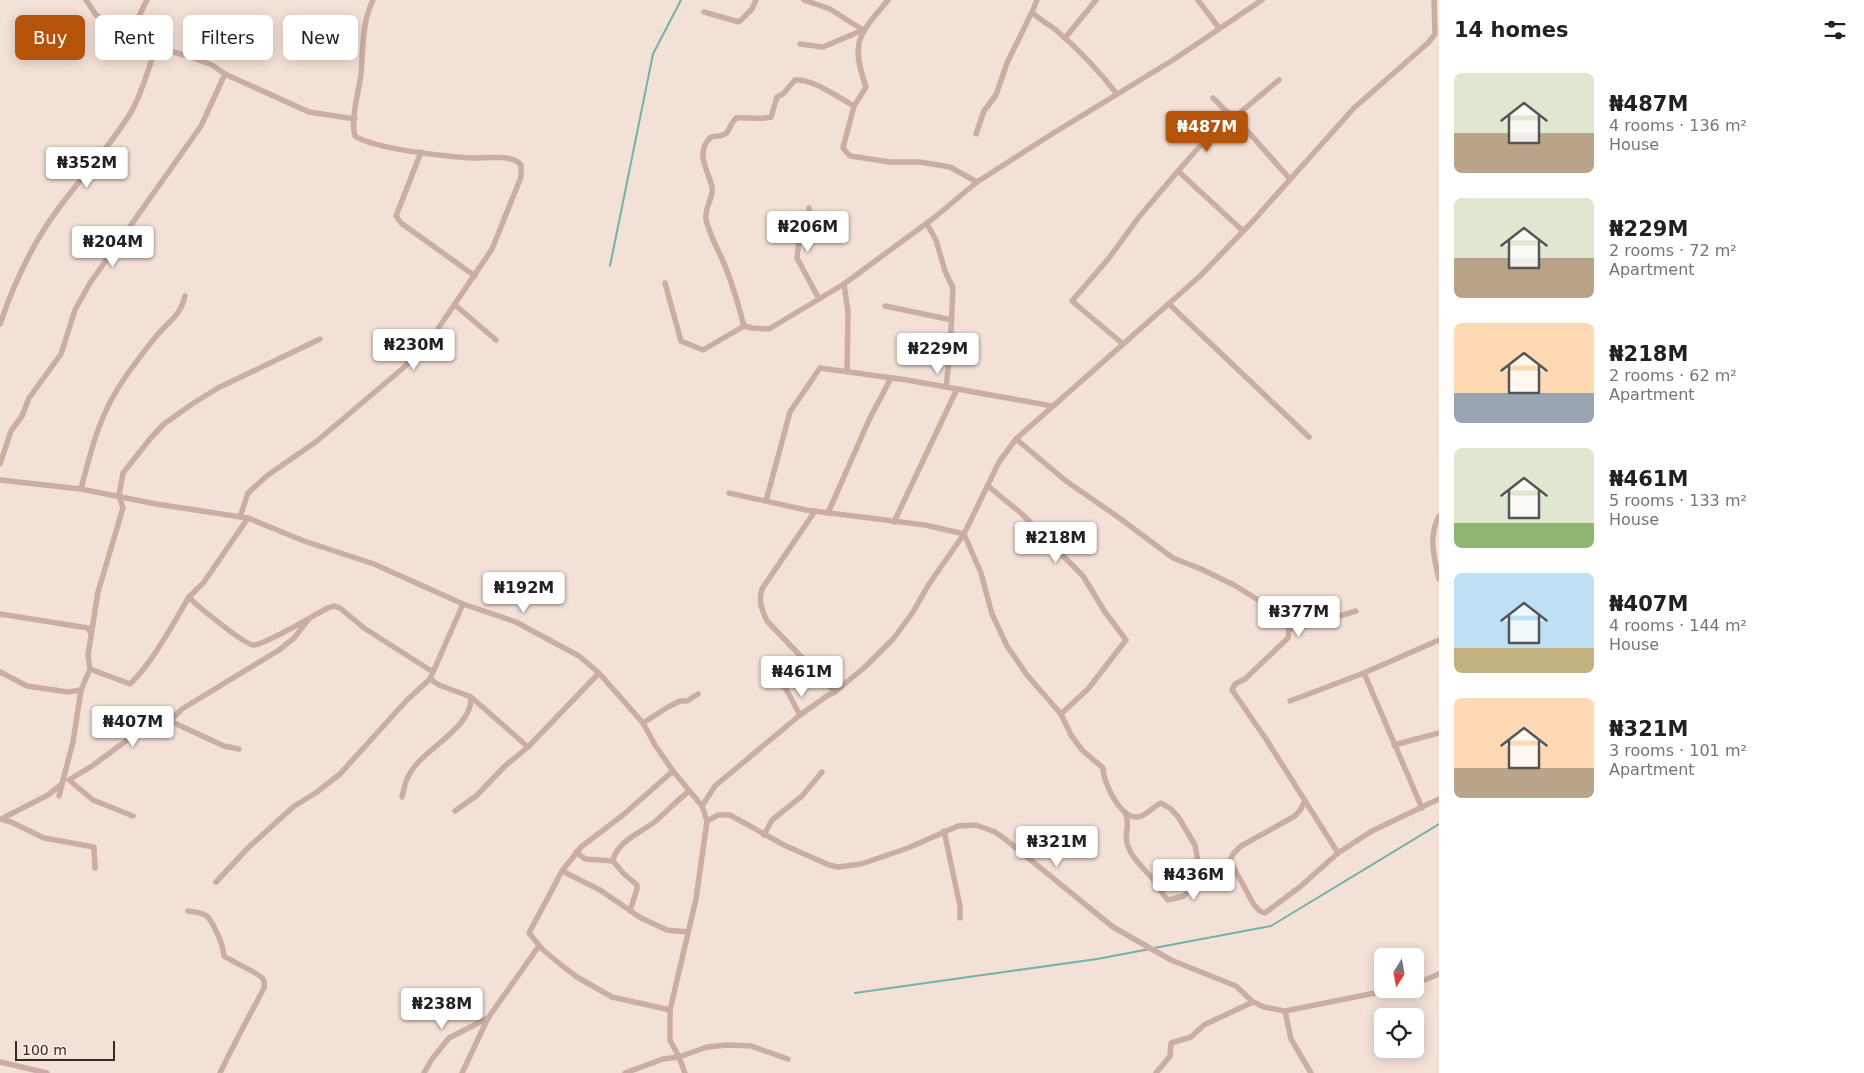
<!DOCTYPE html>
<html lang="en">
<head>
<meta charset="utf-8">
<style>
  :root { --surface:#fff; --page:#f6f6f6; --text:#202124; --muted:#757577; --accent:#b45309 }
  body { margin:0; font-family:"DejaVu Sans",sans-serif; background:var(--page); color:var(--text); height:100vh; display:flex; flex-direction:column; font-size:19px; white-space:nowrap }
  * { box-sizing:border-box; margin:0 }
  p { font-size:16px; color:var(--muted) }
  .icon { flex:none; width:28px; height:28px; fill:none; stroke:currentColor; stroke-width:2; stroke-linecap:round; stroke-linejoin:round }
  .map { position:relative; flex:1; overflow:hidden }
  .sheet { display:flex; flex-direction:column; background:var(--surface); width:425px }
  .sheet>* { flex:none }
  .banner { position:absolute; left:15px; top:15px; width:475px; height:45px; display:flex; gap:10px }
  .needle { width:32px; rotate:191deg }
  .controls { position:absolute; left:1374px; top:948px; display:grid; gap:10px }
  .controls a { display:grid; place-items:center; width:50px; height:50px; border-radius:8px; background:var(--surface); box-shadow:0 2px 12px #0003; font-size:25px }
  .scale { position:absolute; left:15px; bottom:12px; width:100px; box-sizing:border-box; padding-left:5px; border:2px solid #362825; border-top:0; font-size:14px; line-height:18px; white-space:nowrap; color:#362825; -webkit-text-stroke:4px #faece4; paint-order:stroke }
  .price { position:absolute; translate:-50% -42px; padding:0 11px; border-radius:5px; background:#fff; color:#222; font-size:16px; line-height:32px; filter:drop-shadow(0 1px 2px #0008) }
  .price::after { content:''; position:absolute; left:50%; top:30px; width:15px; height:11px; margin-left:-8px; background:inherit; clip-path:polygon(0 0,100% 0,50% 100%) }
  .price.selected { background:var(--accent); color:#fff }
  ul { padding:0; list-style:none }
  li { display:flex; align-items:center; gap:15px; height:125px; padding:0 15px }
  li span { display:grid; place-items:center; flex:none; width:140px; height:100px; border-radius:8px; color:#555 }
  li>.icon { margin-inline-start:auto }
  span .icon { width:60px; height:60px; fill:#fffc; stroke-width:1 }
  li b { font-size:21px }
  h2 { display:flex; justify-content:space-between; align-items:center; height:60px; padding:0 15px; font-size:21px }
  .tag { padding:0 18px; border-radius:8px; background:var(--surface); box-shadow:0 2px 12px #0003; font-size:18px; line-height:45px }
  .tag.selected { background:var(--accent); color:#fff }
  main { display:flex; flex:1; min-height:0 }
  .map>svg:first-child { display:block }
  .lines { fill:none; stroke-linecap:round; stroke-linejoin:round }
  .stream { stroke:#74b1aa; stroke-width:2 }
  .minor { stroke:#cbaea3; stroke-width:5.5 }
</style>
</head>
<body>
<main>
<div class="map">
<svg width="1439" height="1073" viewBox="0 0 1439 1073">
  <rect width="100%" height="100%" fill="#f3e1d7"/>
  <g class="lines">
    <g class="stream">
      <path d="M610 266 653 54 681 0"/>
      <path d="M1154 948 1271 926 1439 824"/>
      <path d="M855 993 1097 959 1150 949"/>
    </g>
    <g class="minor">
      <path d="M86 0 96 15 141 43 188 56 212 65 225 74 309 112 355 119"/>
      <path d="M888 0C859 35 850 41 866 87L854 106 843 148 850 156 890 162H920L950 167 977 182"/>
      <path d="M1037 0 1032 12C1039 20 1049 24 1057 31 1079 50 1099 71 1117 94"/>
      <path d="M1198 0 1219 28"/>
      <path d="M704 12 739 22 752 9 756 0"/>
      <path d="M129 36 147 0"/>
      <path d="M1065 38 1096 0"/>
      <path d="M800 44 823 47 863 30 830 9 804 0"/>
      <path d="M1213 98 1225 110 1234 116 1290 179"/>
      <path d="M976 134 984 111 996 95 1007 63 1032 12"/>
      <path d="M421 152 396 216 401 223 475 276"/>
      <path d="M809 208V215L800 231 797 258 819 299"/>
      <path d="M927 224 936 240 945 271 953 288 950 351 946 387"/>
      <path d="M1243 231 1178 171 1200 146 1279 80"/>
      <path d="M665 283 681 341 703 350 744 326 752 328 769 329 844 284 935 217 977 182 1052 134 1173 60 1262 0"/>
      <path d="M844 284 848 312 847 372"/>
      <path d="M1169 304 1309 437"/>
      <path d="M455 305 496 340"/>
      <path d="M885 306 952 320"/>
      <path d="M0 324C14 283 32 244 58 209 82 176 110 147 131 112 141 96 149 66 156 48"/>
      <path d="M744 326C738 303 732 281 722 259 716 246 710 235 706 220 704 208 714 197 712 187 708 169 694 153 711 137 734 135 724 131 736 118 748 117 759 120 771 117L777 97 783 94 795 80C814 79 837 97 854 106"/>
      <path d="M1123 344 1072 301 1109 258 1139 217 1178 171"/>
      <path d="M1016 439 1066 481 1118 517 1173 558 1201 569 1234 585 1268 606 1289 629 1288 638 1245 679 1235 684 1232 690 1266 739 1338 853"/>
      <path d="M0 464 11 431 22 416 29 398 61 354 75 310 90 283 201 126 225 74"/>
      <path d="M0 480 81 489 156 504 248 518 304 541 374 564 463 604 516 622 579 656 599 673 643 723 655 745 673 771 702 806 707 821 696 899 670 1010V1040L679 1057 685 1073"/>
      <path d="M988 486 1022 514 1083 576 1105 612 1126 640 1088 689 1061 714"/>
      <path d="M81 489C92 446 100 413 126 376 136 362 147 347 159 333 171 319 180 316 185 296"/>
      <path d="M729 493 806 510 925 525 964 534 981 573 992 614 1007 646 1027 675 1061 714 1071 735 1082 750 1103 768C1103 782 1120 818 1137 817 1146 817 1153 806 1161 803L1171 809 1179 818 1195 845 1198 862 1206 875"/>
      <path d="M766 501 790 412 820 368 907 380 1052 406"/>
      <path d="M815 511 762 589C758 601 762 610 767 621L835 692"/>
      <path d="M828 513 869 420 891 378"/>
      <path d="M1439 516C1428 536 1434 558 1439 579"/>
      <path d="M240 517 248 493 268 475 317 441 402 369 429 342 492 249 521 177V165C512 153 483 159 469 158 444 156 374 149 355 136 350 120 359 91 361 74 363 49 362 22 373 0"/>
      <path d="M894 522 957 389"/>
      <path d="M189 597 204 582 248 518"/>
      <path d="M0 614 88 628 91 634"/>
      <path d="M1289 629 1299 628 1356 611"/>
      <path d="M90 669 130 684C152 663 173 624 189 597 196 605 246 646 254 645 269 643 312 616 328 608L334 606 340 608 364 628 433 672"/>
      <path d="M0 672 27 686 68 692 81 690"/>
      <path d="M768 673 786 689 800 715"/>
      <path d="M1364 673 1422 808"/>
      <path d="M471 697 528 747"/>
      <path d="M1290 701 1364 673 1439 640"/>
      <path d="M170 721 182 709 279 650 294 638 308 620"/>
      <path d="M643 723 668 707 680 701H687L698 694"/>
      <path d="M1394 745 1439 733"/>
      <path d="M59 796 62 784"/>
      <path d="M402 797C404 790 405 781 409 775 421 750 473 728 471 697L439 685 430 679 463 604"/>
      <path d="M702 806 715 786 800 715 827 696 835 692 866 666 894 638 913 612 929 584 964 534 999 462 1016 439 1200 276 1253 221 1354 108 1428 43 1435 34 1434 0"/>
      <path d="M455 811 476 796 505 766 528 747 599 673"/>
      <path d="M1125 812C1131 826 1124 832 1127 843 1130 856 1143 868 1152 878 1158 885 1161 893 1168 900L1184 896 1193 886 1206 875 1230 861 1233 854 1241 846 1295 816 1301 809 1304 802"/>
      <path d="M133 816 93 800 69 780 92 766 130 738 156 724 170 721 224 746 239 749"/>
      <path d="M707 821 718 815H730L784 845 829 865 838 867 861 864 908 848 958 826 976 825 995 832 1005 839 1113 927 1171 960 1236 986 1253 1002 1264 1007 1285 1011 1395 989"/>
      <path d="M944 831 960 906V918"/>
      <path d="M764 835 772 820 802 796 822 772"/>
      <path d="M576 852 585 859 613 861"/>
      <path d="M1230 861 1254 905 1260 911 1265 913 1301 886 1338 853 1372 831 1439 799"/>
      <path d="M95 868 94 847 44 838 11 822 1 819 48 795 62 784 73 742 81 690 90 669 88 655 98 592 123 508 119 495 123 473 150 439 164 424 192 404 218 388 320 339"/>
      <path d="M562 871 600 890 641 918 667 930 688 932"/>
      <path d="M216 882 248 848 293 807 317 792 340 774 407 700 430 679"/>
      <path d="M188 911C208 913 209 916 217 933 221 941 223 947 224 956 231 961 261 974 263 979 265 982 264 985 264 988 249 1016 234 1044 220 1073"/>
      <path d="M630 911 637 889V885L624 874 613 861C616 841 643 832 657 820 668 810 678 800 689 791"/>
      <path d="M1415 984 1439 974"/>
      <path d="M670 1010 612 997 577 977 560 964 542 949 529 933 562 871 581 847 623 815 673 771"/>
      <path d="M1285 1011 1291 1039 1311 1073"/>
      <path d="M0 1062 47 1073"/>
      <path d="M424 1073 432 1059 449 1038 488 1018"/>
      <path d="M462 1073 488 1018 539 946"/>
      <path d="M625 1073 663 1059 679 1057 707 1047 728 1045 751 1046 788 1059"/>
      <path d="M1156 1073 1170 1056 1171 1043 1191 1037 1204 1025 1253 1002"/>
    </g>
  </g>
</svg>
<div class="controls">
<a><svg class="needle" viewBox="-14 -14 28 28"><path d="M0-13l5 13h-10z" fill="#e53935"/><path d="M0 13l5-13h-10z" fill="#757577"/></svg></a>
<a><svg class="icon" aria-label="locate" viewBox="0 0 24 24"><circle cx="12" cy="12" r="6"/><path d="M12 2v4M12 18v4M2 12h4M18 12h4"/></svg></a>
</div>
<div class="scale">100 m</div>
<b class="price selected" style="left:1207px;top:153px">₦487M</b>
<b class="price" style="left:87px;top:189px">₦352M</b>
<b class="price" style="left:808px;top:253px">₦206M</b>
<b class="price" style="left:113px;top:268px">₦204M</b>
<b class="price" style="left:414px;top:371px">₦230M</b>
<b class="price" style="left:938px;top:375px">₦229M</b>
<b class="price" style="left:1056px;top:564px">₦218M</b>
<b class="price" style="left:524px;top:614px">₦192M</b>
<b class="price" style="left:1299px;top:638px">₦377M</b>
<b class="price" style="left:802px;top:698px">₦461M</b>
<b class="price" style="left:133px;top:748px">₦407M</b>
<b class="price" style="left:1057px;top:868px">₦321M</b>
<b class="price" style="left:1194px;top:901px">₦436M</b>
<b class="price" style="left:442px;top:1030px">₦238M</b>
<div class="banner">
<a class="tag selected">Buy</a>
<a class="tag">Rent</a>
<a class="tag">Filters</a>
<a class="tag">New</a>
</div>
</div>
<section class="sheet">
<h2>14 homes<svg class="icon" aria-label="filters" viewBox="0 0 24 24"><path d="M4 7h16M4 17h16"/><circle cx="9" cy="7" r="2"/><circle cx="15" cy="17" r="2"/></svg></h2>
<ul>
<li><span style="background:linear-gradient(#dfe7d0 60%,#b9a48a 0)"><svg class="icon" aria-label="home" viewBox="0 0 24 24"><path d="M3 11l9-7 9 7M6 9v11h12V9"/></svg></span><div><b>₦487M</b><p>4 rooms · 136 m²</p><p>House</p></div></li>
<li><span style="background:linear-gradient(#dfe7d0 60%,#b9a48a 0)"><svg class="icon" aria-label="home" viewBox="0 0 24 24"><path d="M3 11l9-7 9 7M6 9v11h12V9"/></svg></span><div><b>₦229M</b><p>2 rooms · 72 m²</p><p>Apartment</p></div></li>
<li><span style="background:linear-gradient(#ffd9b3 70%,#9aa5b1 0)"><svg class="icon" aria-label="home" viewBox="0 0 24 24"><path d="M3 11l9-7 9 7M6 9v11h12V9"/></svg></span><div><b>₦218M</b><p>2 rooms · 62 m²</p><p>Apartment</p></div></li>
<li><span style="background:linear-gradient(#dfe7d0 75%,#8fb573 0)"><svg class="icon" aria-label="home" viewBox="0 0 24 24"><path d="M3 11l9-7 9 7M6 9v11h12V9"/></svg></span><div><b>₦461M</b><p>5 rooms · 133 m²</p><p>House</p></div></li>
<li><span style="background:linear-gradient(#bfe0f5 75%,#c2b280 0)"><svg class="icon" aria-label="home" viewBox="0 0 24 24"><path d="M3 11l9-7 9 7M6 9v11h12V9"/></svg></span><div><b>₦407M</b><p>4 rooms · 144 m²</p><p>House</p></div></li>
<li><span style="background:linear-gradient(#ffd9b3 70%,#b9a48a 0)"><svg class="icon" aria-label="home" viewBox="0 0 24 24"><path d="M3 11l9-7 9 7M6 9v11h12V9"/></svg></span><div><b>₦321M</b><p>3 rooms · 101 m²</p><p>Apartment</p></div></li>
</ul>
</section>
</main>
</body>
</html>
